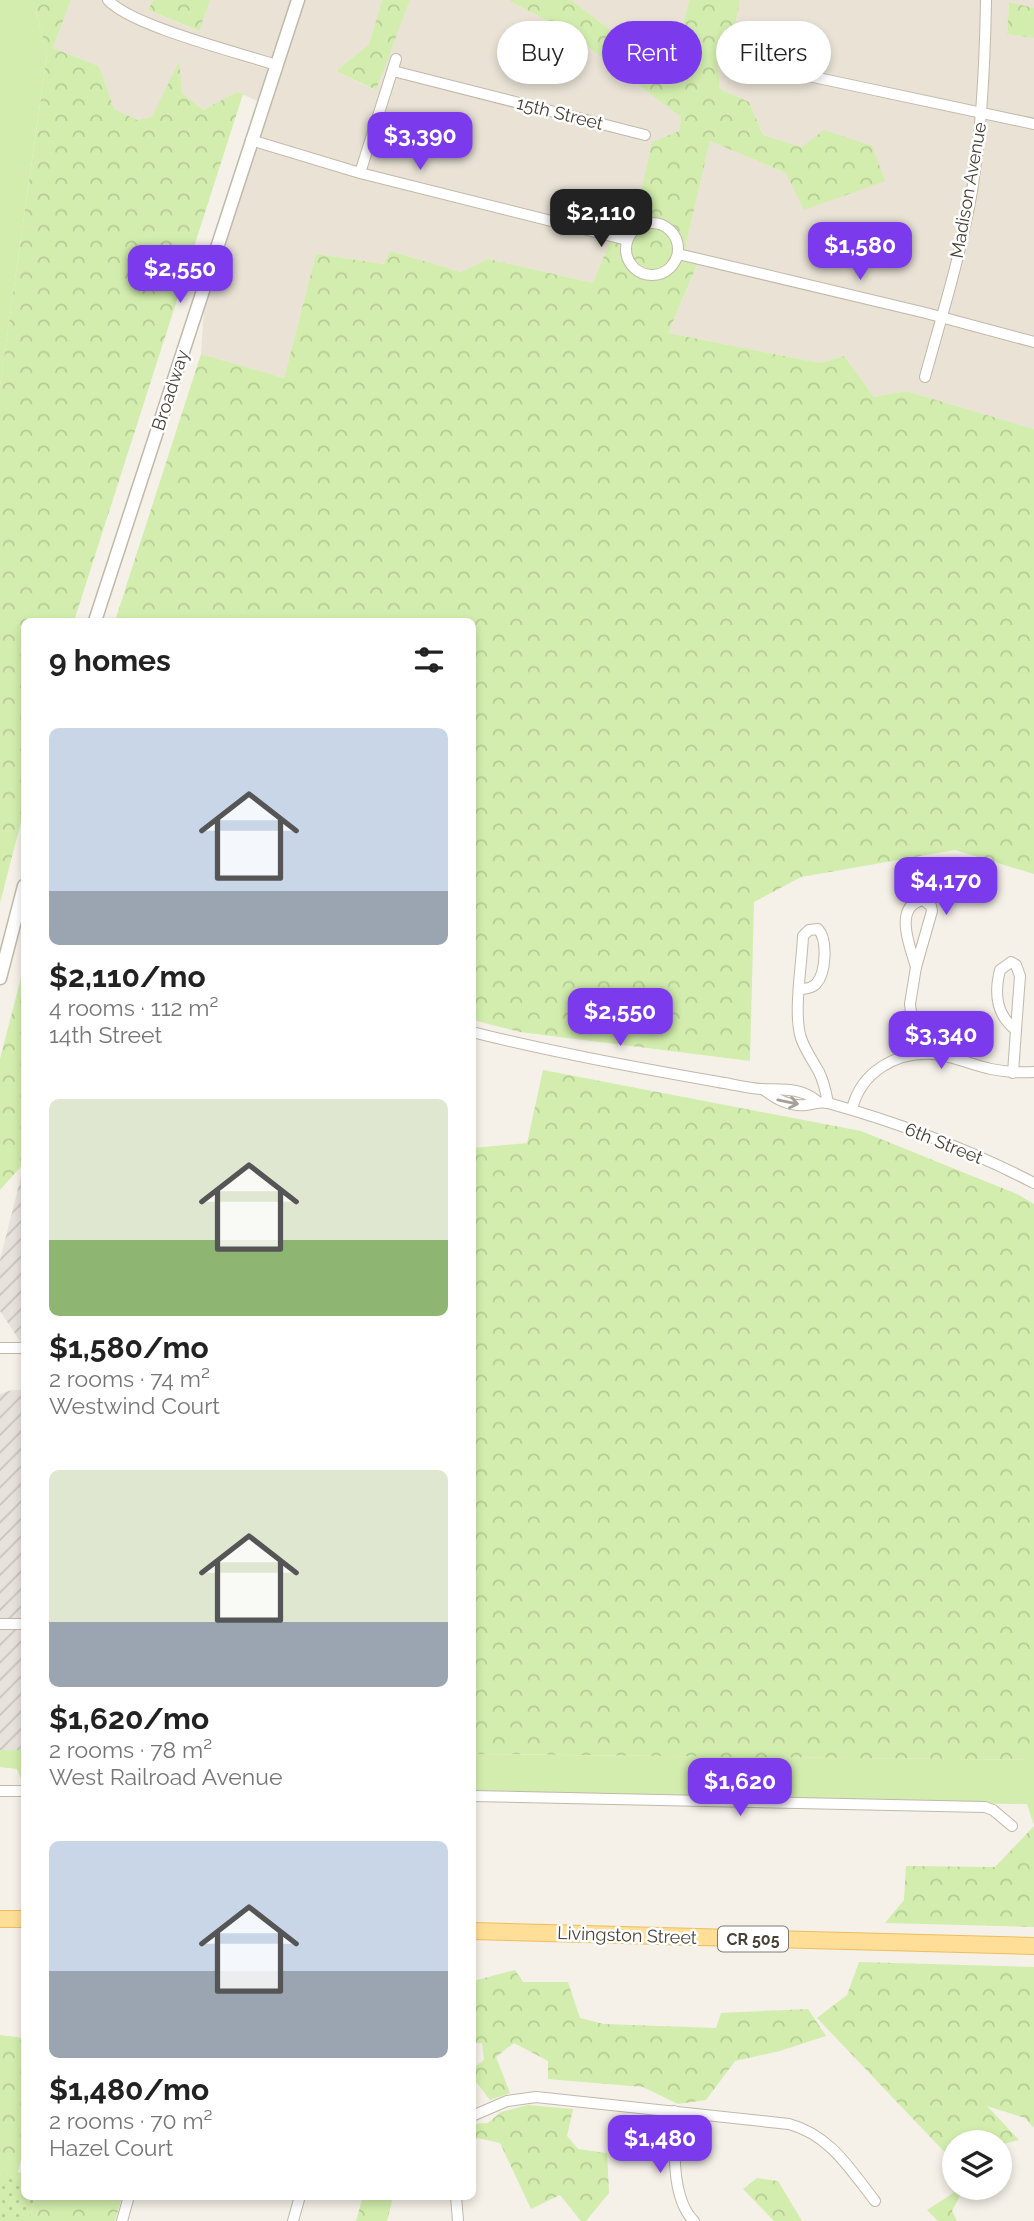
<!DOCTYPE html>
<html lang="en">
<head>
<meta charset="utf-8">
<style>
  :root { --surface:#fff; --page:#f2f2f2; --text:#222; --muted:#767676; --accent:#7c3aed }
  body { margin:0; font-family:Raleway,sans-serif; background:var(--page); color:var(--text); height:100vh; display:flex; flex-direction:column; font-size:26px; white-space:nowrap }
  * { box-sizing:border-box; margin:0 }
  p { font-size:23px; color:var(--muted) }
  .icon { flex:none; width:38px; height:38px; fill:none; stroke:currentColor; stroke-width:2; stroke-linecap:round; stroke-linejoin:round }
  .map { position:relative; flex:1; overflow:hidden }
  .panel { position:absolute; left:21px; top:618px; width:455px; height:1582px; display:flex; flex-direction:column; background:var(--surface); border-radius:10px; box-shadow:0 4px 10px #0003 }
  .panel>* { flex:none }
  .banner { position:absolute; left:497px; top:21px; width:430px; height:63px; display:flex; gap:14px }
  .tools { position:absolute; left:942px; top:2130px; display:grid; gap:14px }
  .tools a { display:grid; place-items:center; width:70px; height:70px; border-radius:50%; background:var(--surface); box-shadow:0 4px 10px #0003; font-size:35px }
  .price { position:absolute; translate:-50% -60px; padding:0 16px; border-radius:14px; background:var(--accent); color:#fff; font-size:23px; line-height:46px; filter:drop-shadow(0 2px 4px #0008) }
  .price::after { content:''; position:absolute; left:50%; top:42px; width:21px; height:16px; margin-left:-10px; background:inherit; clip-path:polygon(0 0,100% 0,50% 100%) }
  .price.current { background:#222; color:#fff }
  ul { padding:0; list-style:none }
  li { display:grid; align-content:center; gap:14px; height:371px; padding:0 28px }
  li span { display:grid; place-items:center; height:217px; border-radius:10px; color:#555 }
  li>.icon { margin-inline-start:auto }
  span .icon { width:126px; height:126px; fill:#fffc; stroke-width:1 }
  li b { font-size:30px }
  h2 { display:flex; justify-content:space-between; align-items:center; height:84px; padding:0 28px; font-size:30px }
  .pill { padding:0 24px; border-radius:32px; background:var(--surface); box-shadow:0 4px 10px #0003; font-size:24px; line-height:63px }
  .pill.current { background:var(--accent); color:#fff }
  .map>svg:first-child { display:block }
  .residential { fill:#e9e2d5 }
  .industrial { fill:url(#industrial-furrows) }
  .green { fill:#d2edad }
  .forest { fill:url(#forest-crowns) }
  .park { fill:url(#park-dots) }
  .lines { fill:none; stroke-linecap:round; stroke-linejoin:round }
  .minor-casing { stroke:#c1b8a9; stroke-width:12 }
  .tertiary-casing { stroke:#c1b8a9; stroke-width:15 }
  .primary-casing { stroke:#eebd5d; stroke-width:18 }
  .minor { stroke:#fff; stroke-width:10 }
  .tertiary { stroke:#fff; stroke-width:12 }
  .primary { stroke:#ffde97; stroke-width:16 }
  .oneway { stroke:#a4a09a }
  .labels { text-anchor:middle; dominant-baseline:central; stroke-width:5; stroke-linejoin:round; paint-order:stroke }
  .shield { fill:#fff; stroke:#807a72; stroke-width:2 }
  .shield-label { font-size:16px; font-weight:bold; fill:#494136 }
  .street-label { font-size:18px; fill:#494136; stroke:#fff }
</style>
</head>
<body>
<div class="map">
<svg width="1034" height="2221" viewBox="0 0 1034 2221">
  <defs>
    <pattern id="industrial-furrows" width="10" height="10" patternUnits="userSpaceOnUse" patternTransform="scale(1.75)"><rect width="10" height="10" fill="#e7e2dc"/><path d="M-1 1l2-2M0 10L10 0M9 11l2-2" fill="none" stroke="#c8c3bd"/></pattern>
    <pattern id="forest-crowns" width="20" height="18" patternUnits="userSpaceOnUse" patternTransform="scale(1.75)"><rect width="20" height="18" fill="#d2edad"/><path d="M2 6a3 3 0 1 1 6 0M12 15a3 3 0 1 1 6 0" fill="none" stroke="#b6cc95"/></pattern>
    <pattern id="park-dots" width="8" height="8" patternUnits="userSpaceOnUse" patternTransform="scale(1.75)"><rect width="8" height="8" fill="#d2edad"/><path d="M2 2h.1M6 6h.1" fill="none" stroke="#b6cc95" stroke-width="1.8" stroke-linecap="round"/></pattern>
  </defs>
  <rect width="100%" height="100%" fill="#f5f1e8"/>
  <g class="residential">
    <path d="M71 0H153L148 10 198 31 210 0H382L369 44 336 71 375 90 410 0H508L565 30 681 117 679 131 652 142 631 237 613 235 593 283 488 259 461 272 390 251 384 264 316 254 284 378 201 354 204 308 266 105 237 92 203 110 182 93 178 63 152 118 137 120 114 110 99 66 53 48Z"/>
    <path d="M571 0H689L682 28 653 62Z"/>
    <path d="M740 0H1034V8L1009 2 1007 34 1034 38V429L906 391 874 397 844 356 820 363 668 333 701 257 685 248 710 141 786 173 802 147 763 135 749 102 720 89 716 46 735 27Z"/>
  </g>
  <g class="industrial">
    <path d="M24 1165V1347L0 1311V1260Z"/>
    <path d="M12 1390H24V1750H0V1394Z"/>
  </g>
  <g class="green">
    <path d="M0 0H40L36 11 47 54 0 386Z"/>
    <path d="M0 1750H24V1786L17 1769 0 1767Z"/>
    <path d="M472 1754 1034 1760V1825L1027 1804 473 1797Z"/>
  </g>
  <g class="forest">
    <path d="M40 0H71L53 48 99 66 114 109 137 120 152 117 179 61 182 93 203 110 237 92 243 94 74 621H24V810L0 903V386L47 55 36 10Z"/>
    <path d="M153 0H210L199 31 148 10Z"/>
    <path d="M382 0H410L376 90 336 71 369 44Z"/>
    <path d="M508 0H571L653 62 682 28 689 0H740L735 27 716 46 720 89 749 102 763 135 802 147 824 130 872 146 885 181 804 210 786 173 710 141 685 248 701 256 668 333 820 363 844 356 874 397 906 391 1034 429V874L955 850 801 877 754 902 750 1061 520 1032 473 1020 472 621H115L201 354 284 378 316 254 384 264 390 251 461 272 488 259 593 283 613 234 631 236 652 142 679 131 681 117 565 30Z"/>
    <path d="M1009 2 1034 8V38L1007 34Z"/>
    <path d="M24 966V1163L0 1190V1059Z"/>
    <path d="M543 1070 861 1131 1019 1195 1034 1204V1760L473 1754V1148L527 1143Z"/>
    <path d="M1034 1826V1927L885 1923 904 1900 906 1866 995 1867Z"/>
    <path d="M859 1962 1034 1967V2128L1025 2118 987 2106 1019 2140 999 2145V2142H954V2162L817 2018 847 1995Z"/>
    <path d="M515 1970 523 1982H568L580 2018 604 2024 716 2028 721 2013 808 2009 826 2036 780 2051 735 2061 706 2100 678 2104 643 2087 548 2079V2061L514 2043 496 2057 510 2093 490 2100 473 2078V2068L484 2060 482 2043H473V1981Z"/>
    <path d="M0 2035 24 2038V2148L18 2172 24 2174V2179L0 2174Z"/>
    <path d="M528 2105 573 2109 567 2136 578 2149 607 2153 609 2193 586 2221H581L560 2195 531 2209 500 2143 478 2138 473 2141V2124L488 2123 501 2112Z"/>
    <path d="M757 2178 778 2181 802 2221H774L743 2189Z"/>
    <path d="M961 2188H964L952 2211 957 2221H938L927 2210Z"/>
    <path d="M36 2196H120L122 2197 115 2221H29Z"/>
    <path d="M363 2196H393L387 2221H356Z"/>
  </g>
  <path class="park" d="M0 2174 24 2179V2196H36L29 2221H0Z"/>
  <g class="lines">
    <defs>
      <g id="minor">
        <path d="M108 0C131 26 240 53 276 65"/>
        <path d="M393 71 645 135"/>
        <path d="M804 75 1034 124"/>
        <path d="M251 140 360 173 627 240"/>
        <path d="M360 173 396 59"/>
        <circle cx="652" cy="249" r="26"/>
        <path d="M678 254 926 313 1034 342"/>
        <path d="M925 377C942 315 961 254 972 191 982 127 985 64 986 0"/>
        <path d="M923 900 931 906 932 911 916 967C911 949 892 906 923 900Z"/>
        <path d="M1011 962 1016 965 1020 976 1016 1030C996 1015 994 994 1000 970Z"/>
        <path d="M916 967 910 1004 916 1054"/>
        <path d="M800 989C806 989 812 988 816 984 826 973 828 940 818 929L809 930 803 936C802 963 793 1014 801 1038 805 1050 813 1061 819 1072 824 1082 826 1092 828 1103"/>
        <path d="M472 1032C555 1053 640 1068 724 1083 736 1085 749 1088 761 1089 782 1090 800 1087 817 1101"/>
        <path d="M1013 1073 1016 1030"/>
        <path d="M763 1089C774 1098 790 1107 806 1105 816 1104 817 1101 828 1103 900 1123 968 1149 1034 1183"/>
        <path d="M852 1109C861 1072 896 1051 934 1054 953 1056 972 1065 991 1069 1005 1072 1019 1073 1034 1072"/>
        <path d="M0 1348H24"/>
        <path d="M0 1624H24"/>
        <path d="M0 1791H24"/>
        <path d="M472 1796 985 1807 993 1810 1012 1826"/>
        <path d="M674 2111C675 2143 670 2198 694 2221"/>
        <path d="M472 2116 507 2101 536 2097 789 2124C830 2135 850 2169 875 2201"/>
        <path d="M456 2196 458 2221"/>
        <path d="M122 2221 129 2196"/>
        <path d="M293 2221 300 2196"/>
      </g>
      <g id="tertiary">
        <path d="M95 621 298 0"/>
        <path d="M0 978 24 886"/>
      </g>
      <g id="primary">
        <path d="M0 1919H24"/>
        <path d="M472 1931 1034 1946"/>
      </g>
    </defs>
    <use href="#minor" class="minor-casing"/>
    <use href="#tertiary" class="tertiary-casing"/>
    <use href="#primary" class="primary-casing"/>
    <use href="#minor" class="minor"/>
    <use href="#tertiary" class="tertiary"/>
    <use href="#primary" class="primary"/>
  </g>
  <defs><path id="oneway-shaft" d="M-6 0H5M1.5-3L5.5 0L1.5 3" fill="none" stroke-width="1.6" stroke-linecap="round" stroke-linejoin="round" transform="scale(1.75)"/></defs>
  <use class="oneway" href="#oneway-shaft" transform="translate(788 1102) rotate(12)"/>
  <g class="labels">
    <rect class="shield" x="718" y="1926.5" width="70" height="25" rx="5"/>
    <g class="shield-label">
      <text x="753" y="1939">CR 505</text>
    </g>
    <g class="street-label">
      <text transform="translate(560 113) rotate(14)">15th Street</text>
      <text transform="translate(968 190) rotate(-80)">Madison Avenue</text>
      <text transform="translate(170 390) rotate(-72)">Broadway</text>
      <text transform="translate(944 1143) rotate(22)">6th Street</text>
      <text transform="translate(627 1935) rotate(2)">Livingston Street</text>
    </g>
  </g>
</svg>
<div class="tools">
<a><svg class="icon" aria-label="layers" viewBox="0 0 24 24"><path d="M12 4l9 5-9 5-9-5zM3 14l9 5 9-5"/></svg></a>
</div>
<b class="price" style="left:420px;top:172px">$3,390</b>
<b class="price current" style="left:601px;top:249px">$2,110</b>
<b class="price" style="left:860px;top:282px">$1,580</b>
<b class="price" style="left:180px;top:305px">$2,550</b>
<b class="price" style="left:946px;top:917px">$4,170</b>
<b class="price" style="left:620px;top:1048px">$2,550</b>
<b class="price" style="left:941px;top:1071px">$3,340</b>
<b class="price" style="left:740px;top:1818px">$1,620</b>
<b class="price" style="left:660px;top:2175px">$1,480</b>
<div class="banner">
<a class="pill">Buy</a>
<a class="pill current">Rent</a>
<a class="pill">Filters</a>
</div>
<section class="panel">
<h2>9 homes<svg class="icon" aria-label="filters" viewBox="0 0 24 24"><path d="M4 7h16M4 17h16"/><circle cx="9" cy="7" r="2"/><circle cx="15" cy="17" r="2"/></svg></h2>
<ul>
<li><span style="background:linear-gradient(#c9d6e8 75%,#9aa5b1 0)"><svg class="icon" aria-label="home" viewBox="0 0 24 24"><path d="M3 11l9-7 9 7M6 9v11h12V9"/></svg></span><div><b>$2,110/mo</b><p>4 rooms · 112 m²</p><p>14th Street</p></div></li>
<li><span style="background:linear-gradient(#dfe7d0 65%,#8fb573 0)"><svg class="icon" aria-label="home" viewBox="0 0 24 24"><path d="M3 11l9-7 9 7M6 9v11h12V9"/></svg></span><div><b>$1,580/mo</b><p>2 rooms · 74 m²</p><p>Westwind Court</p></div></li>
<li><span style="background:linear-gradient(#dfe7d0 70%,#9aa5b1 0)"><svg class="icon" aria-label="home" viewBox="0 0 24 24"><path d="M3 11l9-7 9 7M6 9v11h12V9"/></svg></span><div><b>$1,620/mo</b><p>2 rooms · 78 m²</p><p>West Railroad Avenue</p></div></li>
<li><span style="background:linear-gradient(#c9d6e8 60%,#9aa5b1 0)"><svg class="icon" aria-label="home" viewBox="0 0 24 24"><path d="M3 11l9-7 9 7M6 9v11h12V9"/></svg></span><div><b>$1,480/mo</b><p>2 rooms · 70 m²</p><p>Hazel Court</p></div></li>
</ul>
</section>
</div>
</body>
</html>
